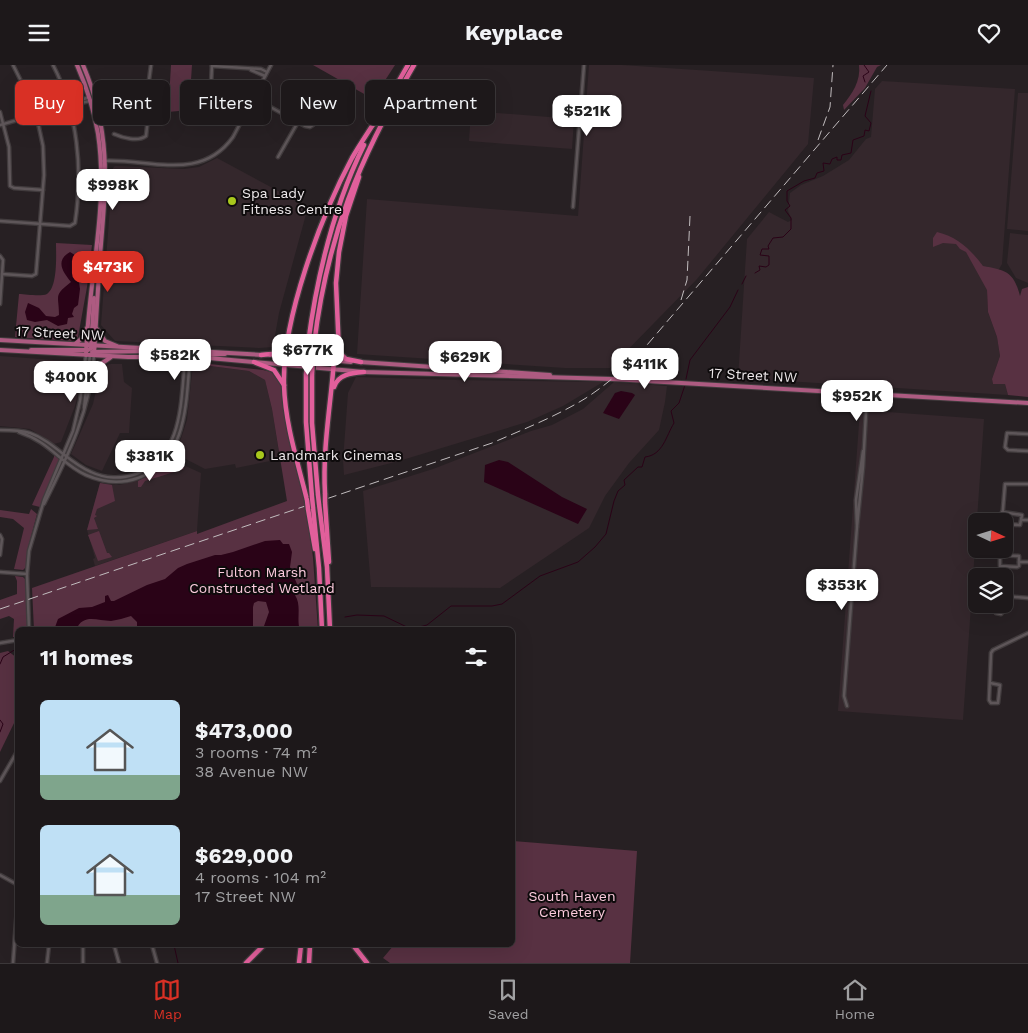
<!DOCTYPE html>
<html lang="en">
<head>
<meta charset="utf-8">
<style>
  :root { --surface:#1d181a; --page:#252123; --text:#f1f3f6; --muted:#a0a0a2; --line:#3b3739; --accent:#d93025 }
  body { margin:0; font-family:"Work Sans",sans-serif; background:var(--page); color:var(--text); height:100vh; display:flex; flex-direction:column; font-size:19px; white-space:nowrap }
  * { box-sizing:border-box; margin:0 }
  p { font-size:16px; color:var(--muted) }
  .icon { flex:none; width:28px; height:28px; fill:none; stroke:currentColor; stroke-width:2; stroke-linecap:round; stroke-linejoin:round }
  .map { position:relative; flex:1; overflow:hidden }
  .sheet { position:absolute; left:15px; top:562px; width:500px; height:320px; display:flex; flex-direction:column; background:var(--surface); border-radius:8px; box-shadow:0 5px 20px #0002,0 0 0 1px var(--line) }
  .sheet>* { flex:none }
  .hud { position:absolute; left:15px; top:15px; width:500px; height:45px; display:flex; gap:10px }
  .needle { width:32px; rotate:94deg }
  .tools { position:absolute; left:968px; top:448px; display:grid; gap:10px }
  .tools a { display:grid; place-items:center; width:45px; height:45px; border-radius:8px; background:var(--surface); box-shadow:0 5px 20px #0002,0 0 0 1px var(--line); font-size:25px }
  .price { position:absolute; translate:-50% -42px; padding:0 11px; border-radius:10px; background:#fff; color:#222; font-size:16px; line-height:32px; filter:drop-shadow(0 1px 2px #0008) }
  .price::after { content:''; position:absolute; left:50%; top:30px; width:15px; height:11px; margin-left:-8px; background:inherit; clip-path:polygon(0 0,100% 0,50% 100%) }
  .price.active { background:var(--accent); color:#fff }
  ul { padding:0; list-style:none }
  li { display:flex; align-items:center; gap:15px; height:125px; padding:0 25px }
  li span { display:grid; place-items:center; flex:none; width:140px; height:100px; border-radius:8px; color:#555 }
  li>.icon { margin-inline-start:auto }
  span .icon { width:60px; height:60px; fill:#fffc; stroke-width:1 }
  li b { font-size:21px }
  h2 { display:flex; justify-content:space-between; align-items:center; height:60px; padding:0 25px; font-size:21px }
  .chip { padding:0 18px; border-radius:8px; background:var(--surface); box-shadow:0 5px 20px #0002,0 0 0 1px var(--line); font-size:18px; line-height:45px }
  .chip.active { background:var(--accent); color:#fff }
  header { display:flex; justify-content:space-between; align-items:center; height:65px; padding:0 25px; background:var(--surface); font-size:22px; font-weight:700 }
  .menu { display:flex; justify-content:space-around; align-items:center; height:70px; border-top:1px solid var(--line); background:var(--surface); font-size:14px; color:var(--muted) }
  .menu a { display:grid; justify-items:center; gap:2px }
  .menu .active { color:var(--accent) }
  .map>svg:first-child { display:block }
  .built { fill:#34272c }
  .green { fill:#583142 }
  .water { fill:#2a0317; fill-rule:evenodd }
  .lines { fill:none; stroke-linecap:round; stroke-linejoin:round }
  .stream { stroke:#2a0317; stroke-width:1 }
  .minor-casing { stroke:#413b3d; stroke-width:5 }
  .major-casing { stroke:#413b3d; stroke-width:6 }
  .highway-casing { stroke:#413b3d; stroke-width:7 }
  .minor { stroke:#5e5659; stroke-width:2.5 }
  .major { stroke:#ad5b81; stroke-width:4 }
  .highway { stroke:#e15f9b; stroke-width:4.5 }
  .rail { stroke:#c2bdbf; stroke-width:1; stroke-dasharray:10 5; stroke-linecap:butt }
  .highway-bridge-casing { stroke:#413b3d; stroke-width:7; stroke-linecap:butt }
  .highway-bridge { stroke:#e15f9b; stroke-width:4.5 }
  .poi-dot { fill:#a8c71c; stroke:#0e0b0c; stroke-width:2 }
  .labels { text-anchor:middle; dominant-baseline:central; stroke-width:4; stroke-linejoin:round; paint-order:stroke }
  .poi-label { font-size:14px; fill:#eee9eb; stroke:#0e0b0c; text-anchor:start }
  .street-label { font-size:14px; fill:#eee9eb; stroke:#0e0b0c }
  .park-label { font-size:14px; fill:#fccbdd; stroke:#0e0b0c }
</style>
</head>
<body>
<header><svg class="icon" aria-label="menu" viewBox="0 0 24 24"><path d="M4 6h16M4 12h16M4 18h16"/></svg>Keyplace<svg class="icon" aria-label="heart" viewBox="0 0 24 24"><path d="M12 20l-8-8c-3-5 5-10 8-4 3-6 11-1 8 4z"/></svg></header>
<div class="map">
<svg width="1028" height="898" viewBox="0 0 1028 898">
  <rect width="100%" height="100%" fill="#272023"/>
  <g class="built">
    <path d="M589 0H622L814 13 808 79 697 214 610 303H565L357 289 367 134 578 151Z"/>
    <path d="M882 16 1015 24 1002 199 987 225 988 247 997 272 1000 291 992 314 993 319H1005L1008 330 738 313 747 174 769 147 788 157 792 155 788 146 790 128 801 120 823 111 849 95 866 74 871 72 875 24Z"/>
    <path d="M1018 28H1028V166L1007 164Z"/>
    <path d="M471 46 574 54 572 84 469 76Z"/>
    <path d="M217 93 308 142 279 248 273 282 259 283 115 276 101 260 113 103 115 101 184 104 199 102Z"/>
    <path d="M1010 168 1028 170V218L1016 213 1007 198Z"/>
    <path d="M0 291 67 296 75 300 79 306 80 318 75 341 61 377 54 379 30 364 0 361Z"/>
    <path d="M111 299H122L124 317 132 323 129 368H120L102 406 86 400 71 389 93 339 100 307 105 300Z"/>
    <path d="M193 299H210V301L249 306 265 315 272 344 280 394 236 403 235 399 205 404 176 389 187 355Z"/>
    <path d="M356 312 454 315 603 317 563 341 527 357 399 396 344 410 343 395 348 328Z"/>
    <path d="M614 317 667 321 665 337 659 365 629 398 605 431 589 463 500 523 371 522 363 426 433 404 531 366 552 360 583 344Z"/>
    <path d="M860 345 984 354 963 655 838 646Z"/>
    <path d="M170 394 201 408 197 466 95 501 93 494 95 493 87 465 100 418 119 420 140 415 157 406Z"/>
  </g>
  <g class="green">
    <path d="M171 0H192L189 45 168 47 166 45 151 42V36L169 34Z"/>
    <path d="M313 0H395L373 34Z"/>
    <path d="M859 0H881L877 2 865 23 844 45 843 40C852 29 861 16 859 0Z"/>
    <path d="M937 167C958 172 971 185 983 201 1006 205 1014 207 1020 231L1022 224 1028 222V332L1008 330 1005 319H993L992 314 1000 291 997 272 988 247 987 225 966 187 960 184 956 179 943 178 933 182V173Z"/>
    <path d="M56 178 92 180 87 222 78 272 74 276 15 272 19 229C26 229 40 232 47 229 58 222 56 189 56 178Z"/>
    <path d="M210 299 263 305 271 307 280 317 308 451 313 493 318 565H34L32 523 197 466V469L287 436 272 344 265 315 249 306 210 301Z"/>
    <path d="M54 389 60 395 40 442 32 440 54 392Z"/>
    <path d="M170 394 183 400 184 404 145 416 141 422H138V416L157 406Z"/>
    <path d="M100 418 112 420 115 436 97 444 95 450 97 451 94 453 98 464 87 465Z"/>
    <path d="M31 444 37 449 29 479 26 502 23 505 14 504 24 463 13 454 0 452V445L29 449Z"/>
    <path d="M99 466 107 488H109L112 492 98 496 88 470Z"/>
    <path d="M15 511 23 512 26 515 28 565H18L17 572H13L14 554 9 551 0 554V535L17 529V516Z"/>
    <path d="M8 586 17 593 16 654 0 687V588Z"/>
    <path d="M513 776 637 786 630 898H390L383 893 394 880H512Z"/>
  </g>
  <g class="water">
    <path d="M70 187 78 192 80 199 78 211 80 224 78 240 74 243 72 249 74 252 68 253 67 259 58 261 47 255 35 257 27 255 25 247 28 238 39 243 46 251 55 252 59 250C59 230 53 231 71 217 64 208 54 196 70 187Z"/>
    <path d="M621 326 632 328 635 330 619 354 603 348 615 328Z"/>
    <path d="M499 395 508 397 562 432 587 444 578 459 484 417 485 400Z"/>
    <path d="M280 475 283 479H289L292 487 290 502 297 519 295 530C302 541 296 554 300 565H137V557L131 551C124 553 118 555 111 556 97 556 83 548 76 565H54L58 554 79 543 92 542 105 537V531L108 530 111 536H114L147 520 165 514 178 503 187 499 215 490H221L233 487 265 476ZM258 536 266 537 269 547 264 561 257 563 253 562V542L254 538Z"/>
  </g>
  <g class="lines">
    <g class="stream">
      <path d="M864 0 869 7 863 11 865 17"/>
      <path d="M755 208 760 205 759 201 766 202 769 200V191L760 190 762 184H769L768 181 773 173 783 172 791 164V153L785 145 790 141 787 136V126L804 116 815 113 817 108 824 106 823 98 830 99 832 94 837 92V95H841L842 90 851 88 853 75 864 71 865 65 869 66 871 58 865 51 871 26"/>
      <path d="M742 219 746 211"/>
      <path d="M686 314 690 295 730 242 738 225"/>
      <path d="M345 552 357 550 384 551 411 564 427 560 451 541H492L502 539 540 511 578 497 595 482 606 469 614 436 618 426 625 420 624 415 638 402H642L645 392C663 390 666 371 674 358L671 346 679 338 685 320"/>
      <path d="M0 599 3 592 16 584"/>
      <path d="M0 655 3 659 0 667"/>
      <path d="M174 880 178 898"/>
    </g>
    <defs>
      <g id="minor">
        <path d="M212 0 210 41 233 48"/>
        <path d="M212 1 261 4 267 7"/>
        <path d="M251 5 265 11"/>
        <path d="M94 30 108 28 146 38"/>
        <path d="M254 33 305 61 310 62 313 60"/>
        <path d="M95 35 111 31"/>
        <path d="M71 40 90 36"/>
        <path d="M0 47 9 82 10 121 14 123 43 125"/>
        <path d="M0 60 69 40 89 32"/>
        <path d="M114 69C123 73 138 77 146 71L148 53 146 38 151 0"/>
        <path d="M278 92 298 57"/>
        <path d="M103 96C149 93 200 118 233 72L271 0"/>
        <path d="M573 142 584 0"/>
        <path d="M0 156 70 161 75 158C83 105 78 48 53 0"/>
        <path d="M0 191 3 195 0 239"/>
        <path d="M2 209 32 211 36 209 44 110 43 81 35 44 13 0"/>
        <path d="M84 343 90 290"/>
        <path d="M0 365C10 365 21 365 30 368 53 376 69 398 91 407 105 414 122 414 136 409 187 390 180 329 186 286"/>
        <path d="M19 367C50 377 60 398 86 410 102 417 121 419 138 413 188 395 186 336 190 292"/>
        <path d="M1028 369 1007 368 1005 382 1008 385 1028 386"/>
        <path d="M863 386 856 435 857 462 863 402 867 329"/>
        <path d="M44 439C68 391 91 344 94 290"/>
        <path d="M1002 447 1022 450 1020 460 1004 459"/>
        <path d="M1022 455H1028"/>
        <path d="M1002 456 1005 419H1028"/>
        <path d="M0 470 2 474 0 490"/>
        <path d="M1000 490 1019 491V501L1017 502 1000 501Z"/>
        <path d="M1019 497H1028"/>
        <path d="M0 507 27 509"/>
        <path d="M1004 531 1028 533"/>
        <path d="M996 539V548L1001 549 1003 546 1004 532"/>
        <path d="M29 565 27 509 29 486 44 435 73 366 80 336 86 290"/>
        <path d="M0 578 18 575"/>
        <path d="M990 618 1000 620 998 638H991L989 635 991 588 993 585 1028 568"/>
        <path d="M847 641 844 631 857 462"/>
        <path d="M0 716 18 685"/>
        <path d="M0 810 18 820"/>
        <path d="M114 880 119 898"/>
        <path d="M152 880 157 898"/>
        <path d="M13 898 18 831"/>
        <path d="M47 898 49 880"/>
        <path d="M83 898V880"/>
      </g>
      <g id="major">
        <path d="M77 0C87 23 94 45 98 69 109 142 88 217 86 290"/>
        <path d="M83 0C112 68 106 120 100 191 98 224 96 257 94 290"/>
        <path d="M97 264 105 276 117 281"/>
        <path d="M0 275 263 290"/>
        <path d="M75 279 81 274 87 263"/>
        <path d="M91 281 94 233"/>
        <path d="M0 285 128 292H198L364 307 612 314 1028 338"/>
        <path d="M31 285H88L95 281"/>
        <path d="M92 287 152 286"/>
        <path d="M187 290 225 289"/>
        <path d="M270 290 351 297"/>
        <path d="M360 297 550 310"/>
        <path d="M92 312 98 301 111 292"/>
      </g>
      <g id="highway">
        <path d="M374 59 408 0"/>
        <path d="M359 112 346 151 339 187 336 218 339 287 346 294 361 297"/>
        <path d="M308 279C317 210 333 143 364 80"/>
        <path d="M314 280C327 171 359 94 414 0"/>
        <path d="M261 290C270 289 280 290 284 281"/>
        <path d="M254 297 274 305 284 320"/>
        <path d="M306 309V357L312 432"/>
        <path d="M312 309V358L318 430"/>
        <path d="M334 322C338 309 352 308 364 307"/>
        <path d="M325 429C322 378 333 329 335 279"/>
        <path d="M307 435C298 398 285 359 284 320 282 254 321 151 352 93 359 81 367 69 374 58"/>
        <path d="M325 437 329 497"/>
        <path d="M319 439 327 502 330 565"/>
        <path d="M313 442 319 503 322 565"/>
        <path d="M308 444 315 484"/>
        <path d="M353 880 367 898"/>
        <path d="M246 898 264 880"/>
        <path d="M299 898 301 880"/>
        <path d="M309 898 310 880"/>
      </g>
    </defs>
    <use href="#minor" class="minor-casing"/>
    <use href="#major" class="major-casing"/>
    <use href="#highway" class="highway-casing"/>
    <use href="#minor" class="minor"/>
    <use href="#major" class="major"/>
    <use href="#highway" class="highway"/>
    <g class="rail">
      <path d="M818 75 830 42 833 0"/>
      <path d="M681 235 687 215 690 151"/>
      <path d="M0 544 492 378C524 364 557 351 586 333 609 318 629 300 647 280L887 0"/>
    </g>
    <defs>
      <g id="highway-bridge">
        <path d="M306 309 308 279"/>
        <path d="M312 309 314 280"/>
        <path d="M325 429V437"/>
        <path d="M318 430 319 439"/>
        <path d="M312 432 313 442"/>
        <path d="M307 435 308 444"/>
      </g>
    </defs>
    <use href="#highway-bridge" class="highway-bridge-casing"/>
    <use href="#highway-bridge" class="highway-bridge"/>
  </g>
  <g class="poi-dot">
    <circle cx="232" cy="136" r="5"/>
    <circle cx="260" cy="390" r="5"/>
  </g>
  <g class="labels">
    <g class="poi-label">
      <text x="242" y="128">Spa Lady<tspan x="242" dy="16">Fitness Centre</tspan></text>
      <text x="270" y="390">Landmark Cinemas</text>
    </g>
    <g class="street-label">
      <text transform="translate(60 268) rotate(3)">17 Street NW</text>
      <text transform="translate(753 310) rotate(3)">17 Street NW</text>
    </g>
    <g class="park-label">
      <text x="262" y="507">Fulton Marsh<tspan x="262" dy="16">Constructed Wetland</tspan></text>
      <text x="572" y="831">South Haven<tspan x="572" dy="16">Cemetery</tspan></text>
    </g>
  </g>
</svg>
<div class="tools">
<a><svg class="needle" viewBox="-14 -14 28 28"><path d="M0-13l5 13h-10z" fill="#e53935"/><path d="M0 13l5-13h-10z" fill="#a0a0a2"/></svg></a>
<a><svg class="icon" aria-label="layers" viewBox="0 0 24 24"><path d="M12 4l9 5-9 5-9-5zM3 14l9 5 9-5"/></svg></a>
</div>
<b class="price" style="left:587px;top:72px">$521K</b>
<b class="price" style="left:113px;top:146px">$998K</b>
<b class="price active" style="left:108px;top:228px">$473K</b>
<b class="price" style="left:308px;top:311px">$677K</b>
<b class="price" style="left:175px;top:316px">$582K</b>
<b class="price" style="left:465px;top:318px">$629K</b>
<b class="price" style="left:645px;top:325px">$411K</b>
<b class="price" style="left:71px;top:338px">$400K</b>
<b class="price" style="left:857px;top:357px">$952K</b>
<b class="price" style="left:150px;top:417px">$381K</b>
<b class="price" style="left:842px;top:546px">$353K</b>
<div class="hud">
<a class="chip active">Buy</a>
<a class="chip">Rent</a>
<a class="chip">Filters</a>
<a class="chip">New</a>
<a class="chip">Apartment</a>
</div>
<section class="sheet">
<h2>11 homes<svg class="icon" aria-label="filters" viewBox="0 0 24 24"><path d="M4 7h16M4 17h16"/><circle cx="9" cy="7" r="2"/><circle cx="15" cy="17" r="2"/></svg></h2>
<ul>
<li><span style="background:linear-gradient(#bfe0f5 75%,#7fa58c 0)"><svg class="icon" aria-label="home" viewBox="0 0 24 24"><path d="M3 11l9-7 9 7M6 9v11h12V9"/></svg></span><div><b>$473,000</b><p>3 rooms · 74 m²</p><p>38 Avenue NW</p></div></li>
<li><span style="background:linear-gradient(#bfe0f5 70%,#7fa58c 0)"><svg class="icon" aria-label="home" viewBox="0 0 24 24"><path d="M3 11l9-7 9 7M6 9v11h12V9"/></svg></span><div><b>$629,000</b><p>4 rooms · 104 m²</p><p>17 Street NW</p></div></li>
</ul>
</section>
</div>
<nav class="menu">
<a class="active"><svg class="icon" aria-label="map" viewBox="0 0 24 24"><path d="M3 6l6-2 6 2 6-2v14l-6 2-6-2-6 2zM9 4v14M15 6v14"/></svg>Map</a>
<a><svg class="icon" aria-label="saved" viewBox="0 0 24 24"><path d="M7 4h10v16l-5-4-5 4z"/></svg>Saved</a>
<a><svg class="icon" aria-label="home" viewBox="0 0 24 24"><path d="M3 11l9-7 9 7M6 9v11h12V9"/></svg>Home</a>
</nav>
</body>
</html>
